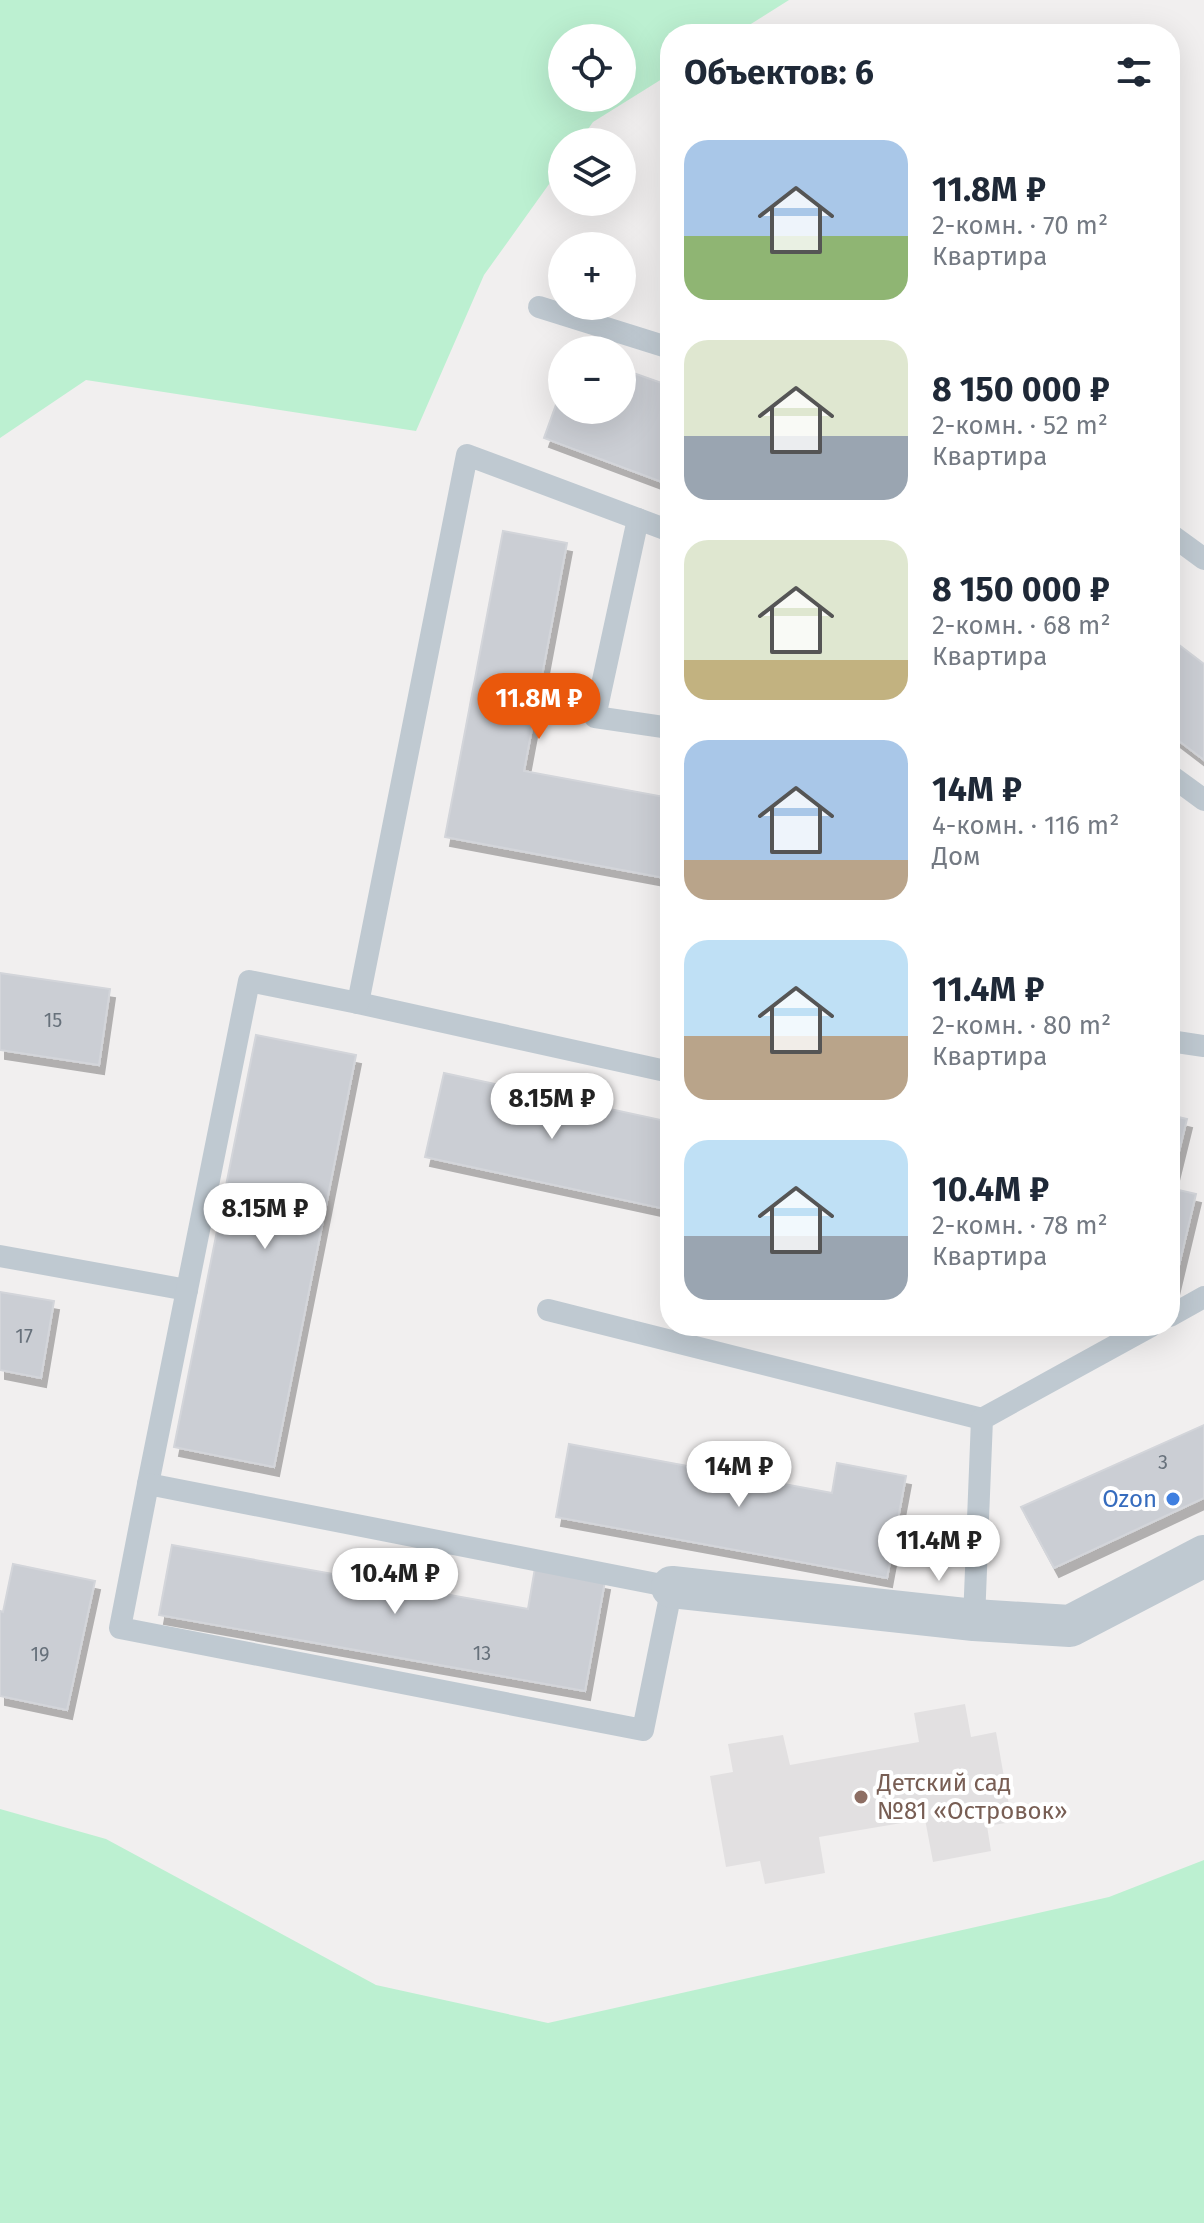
<!DOCTYPE html>
<html lang="ru">
<head>
<meta charset="utf-8">
<style>
  :root { --surface:#fff; --page:#f2f2f3; --text:#1f2937; --muted:#747a83; --accent:#ea580c }
  body { margin:0; font-family:"Fira Sans",sans-serif; background:var(--page); color:var(--text); height:100vh; display:flex; flex-direction:column; font-size:30px; white-space:nowrap }
  * { box-sizing:border-box; margin:0 }
  p { font-size:26px; color:var(--muted) }
  .icon { flex:none; width:44px; height:44px; fill:none; stroke:currentColor; stroke-width:2; stroke-linecap:round; stroke-linejoin:round }
  .map { position:relative; flex:1; overflow:hidden }
  .drawer { position:absolute; left:660px; top:24px; width:520px; height:1312px; display:flex; flex-direction:column; background:var(--surface); border-radius:32px; box-shadow:0 8px 32px #0002 }
  .drawer>* { flex:none }
  .fabs { position:absolute; left:548px; top:24px; display:grid; gap:16px }
  .fabs a { display:grid; place-items:center; width:88px; height:88px; border-radius:50%; background:var(--surface); box-shadow:0 8px 32px #0002; font-size:40px }
  .price { position:absolute; translate:-50% -68px; padding:0 18px; border-radius:28px; background:#fff; color:#222; font-size:26px; line-height:52px; filter:drop-shadow(0 2px 4px #0008) }
  .price::after { content:''; position:absolute; left:50%; top:48px; width:24px; height:18px; margin-left:-12px; background:inherit; clip-path:polygon(0 0,100% 0,50% 100%) }
  .price.on { background:var(--accent); color:#fff }
  ul { padding:0; list-style:none }
  li { display:flex; align-items:center; gap:24px; height:200px; padding:0 24px }
  li span { display:grid; place-items:center; flex:none; width:224px; height:160px; border-radius:24px; color:#555 }
  li>.icon { margin-inline-start:auto }
  span .icon { width:96px; height:96px; fill:#fffc; stroke-width:1 }
  li b { font-size:34px }
  h2 { display:flex; justify-content:space-between; align-items:center; height:96px; padding:0 24px; font-size:34px }
  .map>svg:first-child { display:block }
  .education { fill:#e2e0e1 }
  .green { fill:#bcf0d1; fill-rule:evenodd }
  .building { fill:#cbced4; stroke:#d3d5da; stroke-width:2; filter:url(#shadow) }
  .lines { fill:none; stroke-linecap:round; stroke-linejoin:round }
  .service { stroke:#bfc9d1; stroke-width:22 }
  .minor { stroke:#bfc9d1; stroke-width:42 }
  .shop-dot { fill:#3f7fe0; stroke:#fff; stroke-width:3 }
  .education-dot { fill:#8d6e63; stroke:#fff; stroke-width:3 }
  .labels { text-anchor:middle; dominant-baseline:central; stroke-width:8; stroke-linejoin:round; paint-order:stroke }
  .number-label { font-size:20px; fill:#67717b }
  .shop-label { font-size:24px; fill:#366cbe; stroke:#fff; text-anchor:end }
  .education-label { font-size:24px; fill:#785e54; stroke:#fff; text-anchor:start }
</style>
</head>
<body>
<div class="map">
<svg width="1204" height="2223" viewBox="0 0 1204 2223">
  <defs>
    <filter id="shadow"><feDropShadow dx="5" dy="9" stdDeviation="0" flood-color="#0004"/></filter>
  </defs>
  <rect width="100%" height="100%" fill="#f1efef"/>
  <path class="education" d="M965 1704 971 1737 996 1732 1012 1822 987 1826 991 1851 933 1862 925 1819 819 1837 825 1873 765 1884 760 1861 726 1867 710 1776 733 1772 728 1744 783 1735 790 1765 919 1742 914 1713Z"/>
  <g class="green">
    <path d="M0 0H789L735 34H670V74L593 122 579 142H562V166L484 275 416 431 86 380 0 438ZM562 38H622V98H562Z"/>
    <path d="M0 1809 106 1839 376 1985 548 2023 1109 1897 1204 1860V2223H0Z"/>
  </g>
  <g class="building">
    <path d="M622 369 670 386V485L544 438 562 388V410H622Z"/>
    <path d="M503 531 567 543 524 771 670 798V879L445 837Z"/>
    <path d="M1170 638 1204 664V760L1170 734Z"/>
    <path d="M0 973 110 989 99 1065 0 1050Z"/>
    <path d="M256 1035 356 1055 274 1467 174 1447Z"/>
    <path d="M444 1073 670 1122V1210L425 1157Z"/>
    <path d="M1170 1115 1187 1119 1170 1188 1196 1194 1170 1303Z"/>
    <path d="M0 1292 54 1301 41 1378 0 1370Z"/>
    <path d="M1204 1425V1498L1054 1568 1021 1507Z"/>
    <path d="M569 1444 832 1493 837 1463 906 1476 887 1578 556 1517Z"/>
    <path d="M172 1545 528 1609 535 1568 605 1581 585 1691 159 1615Z"/>
    <path d="M13 1564 95 1581 67 1710 0 1696V1611L3 1612Z"/>
  </g>
  <g class="lines">
    <g class="service">
      <path d="M539 307 670 348"/>
      <path d="M638 519 595 717 670 728"/>
      <path d="M1170 534 1204 559"/>
      <path d="M1170 775 1204 800"/>
      <path d="M358 1003 670 1072"/>
      <path d="M1170 1041 1204 1046"/>
      <path d="M0 1256 187 1290"/>
      <path d="M548 1310 982 1419"/>
      <path d="M1170 1316 1204 1297"/>
      <path d="M148 1484 249 981 358 1003 467 455 670 531"/>
      <path d="M148 1484 672 1587 643 1730 120 1628Z"/>
      <path d="M974 1620 982 1419 1151 1326"/>
    </g>
    <path class="minor" d="M672 1587 974 1620 1070 1626 1204 1556"/>
  </g>
  <circle class="shop-dot" cx="1173" cy="1499" r="8"/>
  <circle class="education-dot" cx="861" cy="1797" r="8"/>
  <g class="labels">
    <g class="number-label">
      <text x="53" y="1020">15</text>
      <text x="24" y="1336">17</text>
      <text x="1163" y="1462">3</text>
      <text x="482" y="1653">13</text>
      <text x="40" y="1654">19</text>
    </g>
    <g class="shop-label">
      <text x="1157" y="1499">Ozon</text>
    </g>
    <g class="education-label">
      <text x="877" y="1783">Детский сад<tspan x="877" dy="28">№81 «Островок»</tspan></text>
    </g>
  </g>
</svg>
<div class="fabs">
<a><svg class="icon" aria-label="locate" viewBox="0 0 24 24"><circle cx="12" cy="12" r="6"/><path d="M12 2v4M12 18v4M2 12h4M18 12h4"/></svg></a>
<a><svg class="icon" aria-label="layers" viewBox="0 0 24 24"><path d="M12 4l9 5-9 5-9-5zM3 14l9 5 9-5"/></svg></a>
<a>+</a>
<a>−</a>
</div>
<b class="price on" style="left:539px;top:741px">11.8M ₽</b>
<b class="price" style="left:552px;top:1141px">8.15M ₽</b>
<b class="price" style="left:265px;top:1251px">8.15M ₽</b>
<b class="price" style="left:739px;top:1509px">14M ₽</b>
<b class="price" style="left:939px;top:1583px">11.4M ₽</b>
<b class="price" style="left:395px;top:1616px">10.4M ₽</b>
<section class="drawer">
<h2>Объектов: 6<svg class="icon" aria-label="filters" viewBox="0 0 24 24"><path d="M4 7h16M4 17h16"/><circle cx="9" cy="7" r="2"/><circle cx="15" cy="17" r="2"/></svg></h2>
<ul>
<li><span style="background:linear-gradient(#a9c7e8 60%,#8fb573 0)"><svg class="icon" aria-label="home" viewBox="0 0 24 24"><path d="M3 11l9-7 9 7M6 9v11h12V9"/></svg></span><div><b>11.8M ₽</b><p>2-комн. · 70 m²</p><p>Квартира</p></div></li>
<li><span style="background:linear-gradient(#dfe7d0 60%,#9aa5b1 0)"><svg class="icon" aria-label="home" viewBox="0 0 24 24"><path d="M3 11l9-7 9 7M6 9v11h12V9"/></svg></span><div><b>8 150 000 ₽</b><p>2-комн. · 52 m²</p><p>Квартира</p></div></li>
<li><span style="background:linear-gradient(#dfe7d0 75%,#c2b280 0)"><svg class="icon" aria-label="home" viewBox="0 0 24 24"><path d="M3 11l9-7 9 7M6 9v11h12V9"/></svg></span><div><b>8 150 000 ₽</b><p>2-комн. · 68 m²</p><p>Квартира</p></div></li>
<li><span style="background:linear-gradient(#a9c7e8 75%,#b9a48a 0)"><svg class="icon" aria-label="home" viewBox="0 0 24 24"><path d="M3 11l9-7 9 7M6 9v11h12V9"/></svg></span><div><b>14M ₽</b><p>4-комн. · 116 m²</p><p>Дом</p></div></li>
<li><span style="background:linear-gradient(#bfe0f5 60%,#b9a48a 0)"><svg class="icon" aria-label="home" viewBox="0 0 24 24"><path d="M3 11l9-7 9 7M6 9v11h12V9"/></svg></span><div><b>11.4M ₽</b><p>2-комн. · 80 m²</p><p>Квартира</p></div></li>
<li><span style="background:linear-gradient(#bfe0f5 60%,#9aa5b1 0)"><svg class="icon" aria-label="home" viewBox="0 0 24 24"><path d="M3 11l9-7 9 7M6 9v11h12V9"/></svg></span><div><b>10.4M ₽</b><p>2-комн. · 78 m²</p><p>Квартира</p></div></li>
</ul>
</section>
</div>
</body>
</html>
